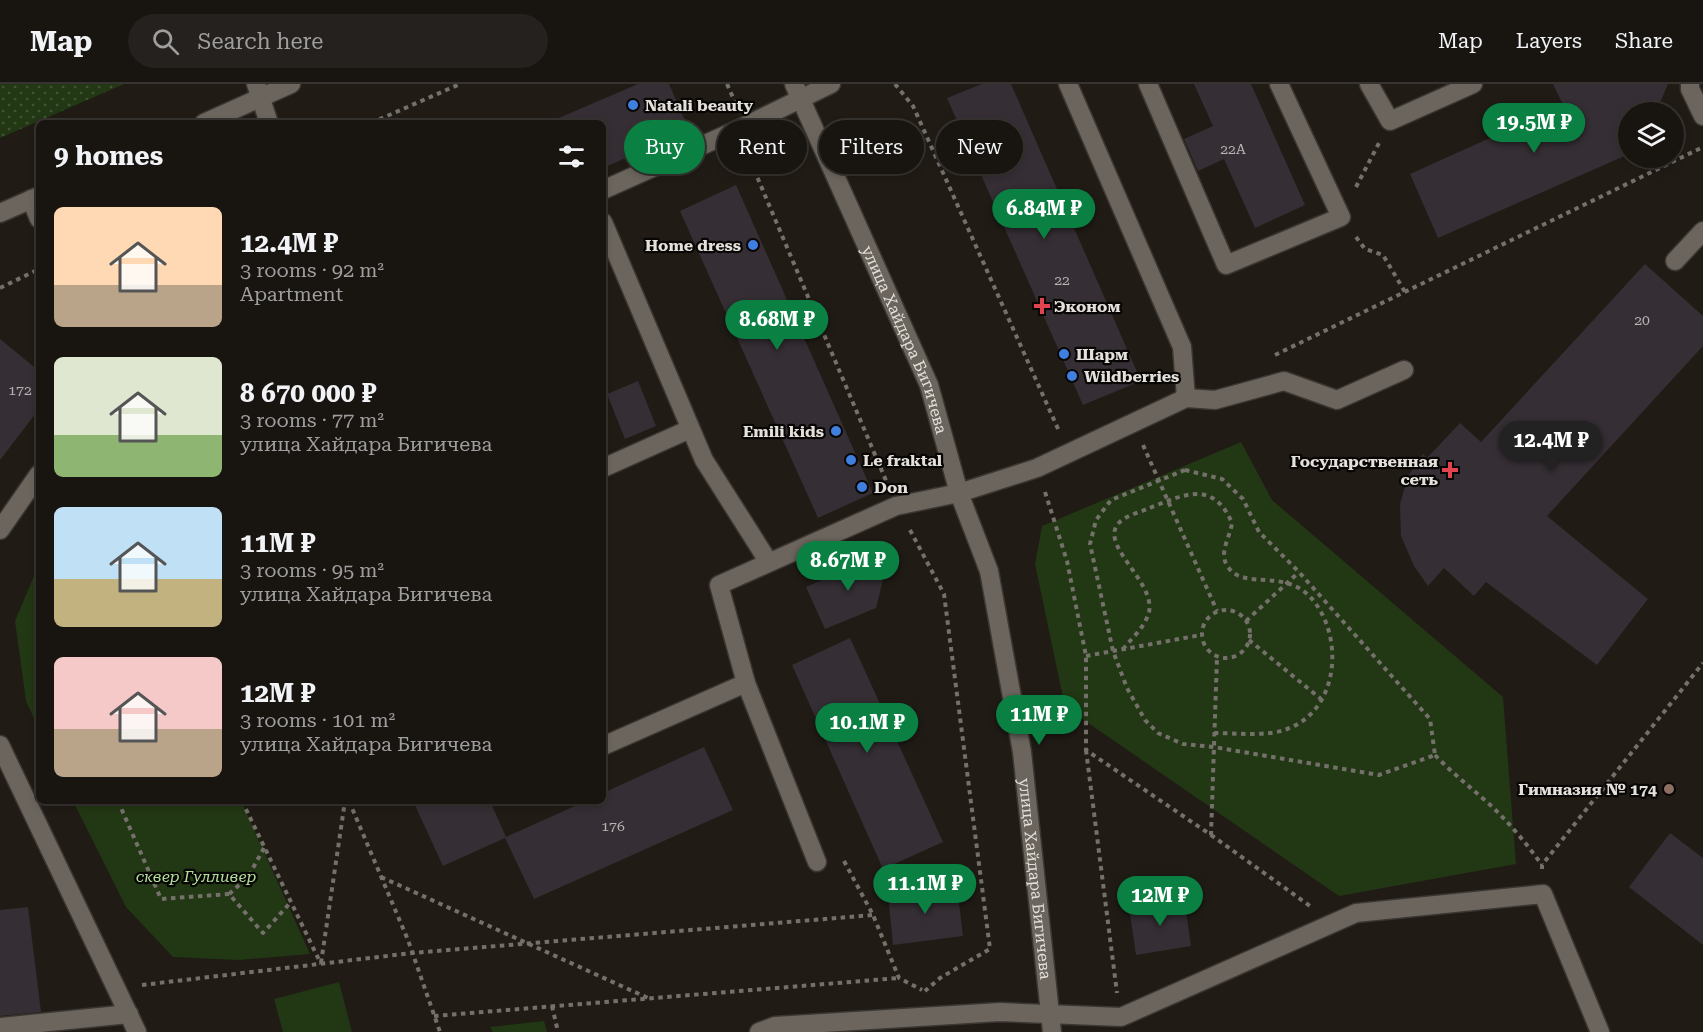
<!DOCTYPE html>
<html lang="en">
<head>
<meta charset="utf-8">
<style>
  :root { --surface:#181410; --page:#25211e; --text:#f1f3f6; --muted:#9f9e9f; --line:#363330; --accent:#0b8043 }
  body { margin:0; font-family:"Roboto Serif",serif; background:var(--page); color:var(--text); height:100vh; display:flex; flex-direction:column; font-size:22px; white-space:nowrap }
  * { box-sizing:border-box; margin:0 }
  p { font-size:20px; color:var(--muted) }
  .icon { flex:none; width:33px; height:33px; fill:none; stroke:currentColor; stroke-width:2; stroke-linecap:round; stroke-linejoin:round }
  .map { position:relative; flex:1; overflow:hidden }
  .sheet { position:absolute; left:36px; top:36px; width:570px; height:684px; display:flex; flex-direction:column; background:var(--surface); border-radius:9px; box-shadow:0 3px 9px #0003,0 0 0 2px var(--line) }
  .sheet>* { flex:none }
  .hud { position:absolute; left:624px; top:36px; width:570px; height:54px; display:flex; gap:12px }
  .buttons { position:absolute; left:1618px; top:18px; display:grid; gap:12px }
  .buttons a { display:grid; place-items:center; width:66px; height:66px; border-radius:50%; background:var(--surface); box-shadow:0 3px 9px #0003,0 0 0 2px var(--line); font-size:30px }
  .price { position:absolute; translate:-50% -51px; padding:0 14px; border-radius:21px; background:var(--accent); color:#fff; font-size:20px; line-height:39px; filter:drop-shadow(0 2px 3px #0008) }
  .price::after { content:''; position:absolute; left:50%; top:36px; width:18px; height:14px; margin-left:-9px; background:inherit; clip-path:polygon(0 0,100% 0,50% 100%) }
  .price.selected { background:#222; color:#fff }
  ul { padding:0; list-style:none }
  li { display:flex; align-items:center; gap:18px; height:150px; padding:0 18px }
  li span { display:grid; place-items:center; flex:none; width:168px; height:120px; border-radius:9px; color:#555 }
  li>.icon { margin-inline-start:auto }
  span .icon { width:72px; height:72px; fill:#fffc; stroke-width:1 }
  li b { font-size:26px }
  h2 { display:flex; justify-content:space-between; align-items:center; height:72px; padding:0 18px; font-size:26px }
  .pill { padding:0 21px; border-radius:27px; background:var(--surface); box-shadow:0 3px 9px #0003,0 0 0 2px var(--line); font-size:21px; line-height:54px }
  .pill.selected { background:var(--accent); color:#fff }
  header { display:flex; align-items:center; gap:36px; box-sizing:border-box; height:84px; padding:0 30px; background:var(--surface); border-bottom:2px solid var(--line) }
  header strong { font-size:28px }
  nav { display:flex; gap:33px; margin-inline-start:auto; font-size:21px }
  .search { width:420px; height:54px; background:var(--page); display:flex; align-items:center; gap:15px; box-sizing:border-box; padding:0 21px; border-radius:33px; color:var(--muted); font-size:22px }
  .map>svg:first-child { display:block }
  .grass { fill:url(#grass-dots) }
  .park { fill:#223714 }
  .building { fill:#352e34 }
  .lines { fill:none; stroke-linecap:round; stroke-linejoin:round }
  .minor-casing { stroke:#3a3632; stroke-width:21 }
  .path { stroke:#74706a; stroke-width:4; stroke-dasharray:4.5 4.5; stroke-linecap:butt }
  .minor { stroke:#6b655d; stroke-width:18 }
  .shop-dot { fill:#3f7fe0; stroke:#080604; stroke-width:2 }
  .health-dot { fill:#e0444e; stroke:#080604; stroke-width:2 }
  .education-dot { fill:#8d6e63; stroke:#080604; stroke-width:2 }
  .labels { text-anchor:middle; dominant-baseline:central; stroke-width:4.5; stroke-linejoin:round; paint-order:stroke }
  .number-label { font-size:14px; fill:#b8b4b2 }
  .poi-label { font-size:16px; font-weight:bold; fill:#e4e1dc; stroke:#080604; text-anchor:start }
  .street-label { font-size:16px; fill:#e4e1dc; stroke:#080604 }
  .park-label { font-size:16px; font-style:italic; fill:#b2df99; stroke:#080604 }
</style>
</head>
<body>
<header>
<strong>Map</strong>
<div class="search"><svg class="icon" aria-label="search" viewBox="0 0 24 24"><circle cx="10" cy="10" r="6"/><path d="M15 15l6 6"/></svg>Search here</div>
<nav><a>Map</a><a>Layers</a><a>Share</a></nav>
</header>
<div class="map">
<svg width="1703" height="948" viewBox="0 0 1703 948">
  <defs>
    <pattern id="grass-dots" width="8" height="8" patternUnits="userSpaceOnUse" patternTransform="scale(1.5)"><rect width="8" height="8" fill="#223714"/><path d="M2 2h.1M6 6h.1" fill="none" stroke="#425436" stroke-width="1.8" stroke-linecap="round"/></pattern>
  </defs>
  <rect width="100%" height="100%" fill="#201b15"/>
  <path class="grass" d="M0 0H124L0 54Z"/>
  <g class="park">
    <path d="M1241 358 1272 416 1503 613 1516 780 1339 812 1065 623 1035 480 1042 442Z"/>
    <path d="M39 480V645L26 617 15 537Z"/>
    <path d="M73 717H241L310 870 239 876 173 873 126 823Z"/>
    <path d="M339 898 352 948H283L274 915Z"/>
    <path d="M544 937 547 948H493L490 943Z"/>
  </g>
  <g class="building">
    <path d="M638 0H669L689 46 603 84V39H547Z"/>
    <path d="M982 0H1011L1141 297 1083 321 947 14Z"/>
    <path d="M1194 0H1251L1305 121 1255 144 1224 75 1198 87 1184 55 1213 42Z"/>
    <path d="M1553 0H1668L1656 28H1629V70L1438 154 1410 90 1563 21Z"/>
    <path d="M736 101 873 409 818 434 680 127Z"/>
    <path d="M1645 180 1703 232V262L1547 432 1648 515 1597 581 1486 498 1474 512 1444 484 1428 502 1414 482 1401 452 1400 420 1408 392 1423 370 1427 374 1460 339 1481 358Z"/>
    <path d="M0 255 39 287V325L0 376Z"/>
    <path d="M638 297 656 342 625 355 607 310Z"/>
    <path d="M878 471 885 488 876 524 825 545 806 503Z"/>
    <path d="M850 554 943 758 883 785 792 581Z"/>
    <path d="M704 663 733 726 534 815 505 754 443 782 413 717H490L506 753 586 717H603V709Z"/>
    <path d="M1670 749 1703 774V861L1629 803Z"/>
    <path d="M957 802 963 852 893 861 888 810Z"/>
    <path d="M1184 814 1191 862 1136 871 1129 823Z"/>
    <path d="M28 823 41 928 0 932V826Z"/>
  </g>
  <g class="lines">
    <defs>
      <g id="minor">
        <path d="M256 0 269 39"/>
        <path id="s1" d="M794 0 929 301 959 409 989 487 1022 668 1052 948"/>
        <path d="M1068 0 1182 263 1186 314"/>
        <path d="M1148 0 1226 181 1341 133 1279 0"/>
        <path d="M1369 0 1390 37 1473 0"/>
        <path d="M1690 0V5L1703 32"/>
        <path d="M204 39 291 0"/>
        <path d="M603 106 741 44 831 0"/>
        <path d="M31 115 39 135"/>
        <path d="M0 129 39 112"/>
        <path d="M603 138 704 376 768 477"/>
        <path d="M1675 177 1703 147"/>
        <path d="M603 384 690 345"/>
        <path d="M0 446 39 390"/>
        <path d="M0 661 137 948"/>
        <path d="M603 662 746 599"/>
        <path d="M817 778 746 599 719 501 896 422 959 409 1037 384 1186 314 1215 316 1284 297 1337 316 1404 286"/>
        <path d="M0 943 129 930"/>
        <path d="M759 948 775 942 1000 928 1121 933 1356 829 1543 810 1600 948"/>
      </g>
    </defs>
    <use href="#minor" class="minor-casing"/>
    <g class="path">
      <path d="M727 0 735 18"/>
      <path d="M895 0 913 22 1059 347"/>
      <path d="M371 39 460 0"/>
      <path d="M747 69 887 399"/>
      <path d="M1356 103 1379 59"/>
      <path d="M1356 153 1365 165 1383 171 1405 208"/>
      <path d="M0 204 39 185"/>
      <path d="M1275 271 1703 63"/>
      <path d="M1143 361 1217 527"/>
      <path d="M1185 386 1222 395 1243 415 1259 448 1299 488 1430 635 1435 671 1379 691 1214 663 1183 660 1158 649 1145 636 1127 604 1113 567 1090 460 1096 436 1111 416Z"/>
      <path d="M1045 408 1067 477 1086 572V666L1211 751 1217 573"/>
      <path d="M910 446 944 510 990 865 940 894 925 907"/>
      <circle cx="1226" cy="550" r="24"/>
      <path d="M1246 537 1299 488"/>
      <path d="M1249 556 1321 615"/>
      <path d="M1123 565C1132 554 1145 543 1149 528 1156 496 1093 458 1122 436 1129 431 1140 428 1147 425 1163 419 1183 409 1200 410 1217 412 1226 425 1232 439 1230 454 1218 469 1228 483 1245 508 1289 481 1316 520 1344 559 1337 627 1287 645 1266 653 1237 649 1214 649"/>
      <path d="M1086 572 1201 551"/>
      <path d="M1086 666 1117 909"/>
      <path d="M1435 671C1452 689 1469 702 1487 718 1508 737 1526 759 1542 781"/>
      <path d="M118 717 161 815 229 810"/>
      <path d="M242 717 321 880"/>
      <path d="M349 717 408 856 440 948"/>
      <path d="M1211 751 1310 822"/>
      <path d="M264 764 248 793 229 810 263 849 291 818"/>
      <path d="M844 777 873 831 899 894 922 906"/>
      <path d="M1542 785V781L1703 579"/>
      <path d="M381 793 648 914"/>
      <path d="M321 879 345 717"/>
      <path d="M142 901 412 869 873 831"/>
      <path d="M552 922 558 948"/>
      <path d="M434 932 899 894"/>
    </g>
    <use href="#minor" class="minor"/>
  </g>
  <g class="shop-dot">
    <circle cx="633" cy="21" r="6"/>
    <circle cx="753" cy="161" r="6"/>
    <circle cx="1064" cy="270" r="6"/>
    <circle cx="1072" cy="292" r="6"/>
    <circle cx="836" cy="347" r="6"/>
    <circle cx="851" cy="376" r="6"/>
    <circle cx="862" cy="403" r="6"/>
  </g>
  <g class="health-dot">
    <path d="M1039 213h6v6h6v6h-6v6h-6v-6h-6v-6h6z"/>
    <path d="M1447 377h6v6h6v6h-6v6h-6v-6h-6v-6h6z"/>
  </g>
  <circle class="education-dot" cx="1669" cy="705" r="6"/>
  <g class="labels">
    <g class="number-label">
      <text x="1233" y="65">22А</text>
      <text x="1062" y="196">22</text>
      <text x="1642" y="236">20</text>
      <text x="20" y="306">172</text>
      <text x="613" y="742">176</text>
    </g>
    <g class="poi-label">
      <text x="645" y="21">Natali beauty</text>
      <text x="741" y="161" text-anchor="end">Home dress</text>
      <text x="1054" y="222">Эконом</text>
      <text x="1076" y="270">Шарм</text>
      <text x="1084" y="292">Wildberries</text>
      <text x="824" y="347" text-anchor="end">Emili kids</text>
      <text x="863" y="376">Le fraktal</text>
      <text x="1438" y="377" text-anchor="end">Государственная<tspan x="1438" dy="18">сеть</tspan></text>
      <text x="874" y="403">Don</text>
      <text x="1657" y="705" text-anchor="end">Гимназия № 174</text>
    </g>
    <g class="street-label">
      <text stroke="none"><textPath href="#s1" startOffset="279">улица Хайдара Бигичева</textPath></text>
      <text stroke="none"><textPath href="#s1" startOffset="837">улица Хайдара Бигичева</textPath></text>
    </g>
    <g class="park-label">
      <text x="196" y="792">сквер Гулливер</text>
    </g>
  </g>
</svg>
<div class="buttons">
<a><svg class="icon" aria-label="layers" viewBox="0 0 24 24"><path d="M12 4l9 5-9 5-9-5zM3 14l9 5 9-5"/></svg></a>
</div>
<b class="price" style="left:1534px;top:70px">19.5M ₽</b>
<b class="price" style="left:1044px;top:156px">6.84M ₽</b>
<b class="price" style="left:777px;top:267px">8.68M ₽</b>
<b class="price selected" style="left:1551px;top:388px">12.4M ₽</b>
<b class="price" style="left:848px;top:508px">8.67M ₽</b>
<b class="price" style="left:1039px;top:662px">11M ₽</b>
<b class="price" style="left:867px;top:670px">10.1M ₽</b>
<b class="price" style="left:925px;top:831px">11.1M ₽</b>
<b class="price" style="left:1160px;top:843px">12M ₽</b>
<div class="hud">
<a class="pill selected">Buy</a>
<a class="pill">Rent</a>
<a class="pill">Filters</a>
<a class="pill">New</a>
</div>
<section class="sheet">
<h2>9 homes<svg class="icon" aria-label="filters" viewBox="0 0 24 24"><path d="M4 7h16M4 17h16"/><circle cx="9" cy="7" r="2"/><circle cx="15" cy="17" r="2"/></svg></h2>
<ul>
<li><span style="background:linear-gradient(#ffd9b3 65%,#b9a48a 0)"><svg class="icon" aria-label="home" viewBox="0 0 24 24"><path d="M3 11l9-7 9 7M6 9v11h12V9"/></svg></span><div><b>12.4M ₽</b><p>3 rooms · 92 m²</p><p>Apartment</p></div></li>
<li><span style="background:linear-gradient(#dfe7d0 65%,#8fb573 0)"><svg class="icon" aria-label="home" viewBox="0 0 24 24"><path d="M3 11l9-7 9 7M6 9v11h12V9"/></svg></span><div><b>8 670 000 ₽</b><p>3 rooms · 77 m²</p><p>улица Хайдара Бигичева</p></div></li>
<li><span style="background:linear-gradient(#bfe0f5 60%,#c2b280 0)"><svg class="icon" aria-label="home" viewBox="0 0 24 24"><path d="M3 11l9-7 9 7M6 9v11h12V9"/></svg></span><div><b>11M ₽</b><p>3 rooms · 95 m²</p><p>улица Хайдара Бигичева</p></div></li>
<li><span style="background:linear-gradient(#f6c9c9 60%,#b9a48a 0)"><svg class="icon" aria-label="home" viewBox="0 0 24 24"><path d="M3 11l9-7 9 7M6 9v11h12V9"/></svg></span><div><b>12M ₽</b><p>3 rooms · 101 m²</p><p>улица Хайдара Бигичева</p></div></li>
</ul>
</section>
</div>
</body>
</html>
